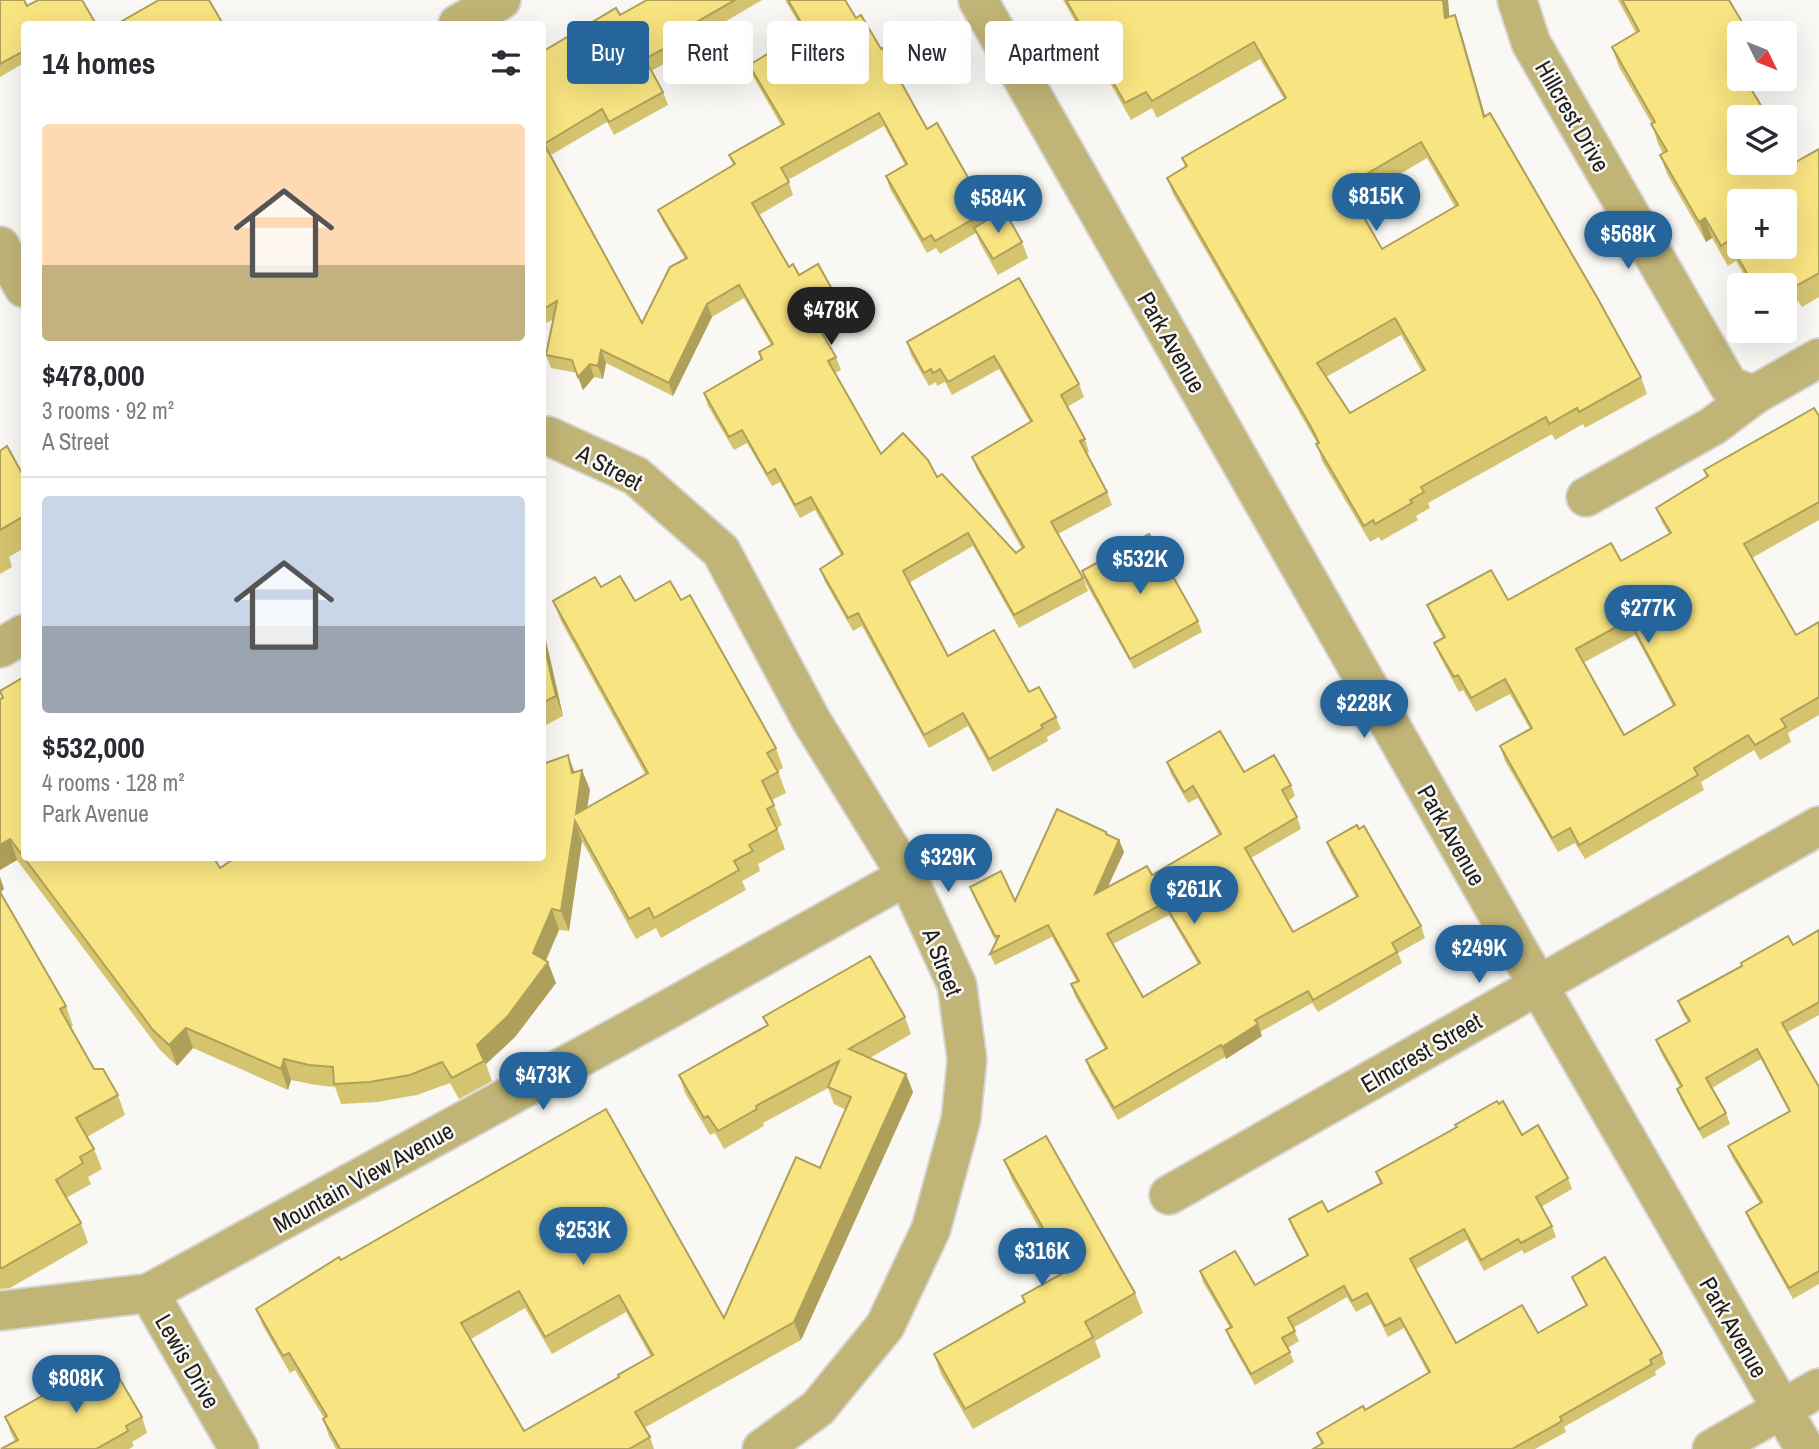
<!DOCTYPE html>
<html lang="en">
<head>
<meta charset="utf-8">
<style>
  :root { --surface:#fff; --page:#f2f2f3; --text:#2b2b33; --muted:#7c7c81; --line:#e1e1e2; --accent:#25659b }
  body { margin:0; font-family:"Archivo Narrow",sans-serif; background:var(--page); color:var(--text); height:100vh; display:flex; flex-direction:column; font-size:26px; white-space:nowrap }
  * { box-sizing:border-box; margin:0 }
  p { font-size:23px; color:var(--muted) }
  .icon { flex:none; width:38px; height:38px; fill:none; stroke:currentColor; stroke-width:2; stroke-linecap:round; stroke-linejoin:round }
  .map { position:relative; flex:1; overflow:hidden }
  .side { position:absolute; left:21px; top:21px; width:525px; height:840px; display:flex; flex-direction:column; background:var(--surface); border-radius:7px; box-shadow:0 7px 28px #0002 }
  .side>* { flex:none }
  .banner { position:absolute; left:567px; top:21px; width:665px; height:63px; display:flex; gap:14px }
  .needle { width:46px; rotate:133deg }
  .buttons { position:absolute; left:1727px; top:21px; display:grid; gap:14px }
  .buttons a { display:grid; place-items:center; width:70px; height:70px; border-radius:7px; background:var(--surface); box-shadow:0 7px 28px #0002; font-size:35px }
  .price { position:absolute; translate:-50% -60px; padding:0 16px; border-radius:24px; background:var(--accent); color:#fff; font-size:23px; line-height:46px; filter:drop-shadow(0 2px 4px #0008) }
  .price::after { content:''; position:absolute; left:50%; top:42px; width:21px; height:16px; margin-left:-10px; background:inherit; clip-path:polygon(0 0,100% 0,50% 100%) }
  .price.active { background:#222; color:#fff }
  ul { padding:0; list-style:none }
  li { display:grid; align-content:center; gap:14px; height:371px; padding:0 21px }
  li+li { border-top:2px solid var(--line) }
  li span { display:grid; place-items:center; height:217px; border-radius:7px; color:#555 }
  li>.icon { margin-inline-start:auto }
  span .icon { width:126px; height:126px; fill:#fffc; stroke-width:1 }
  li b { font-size:30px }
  h2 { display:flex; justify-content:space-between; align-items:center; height:84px; padding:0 21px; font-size:30px }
  .chip { padding:0 24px; border-radius:7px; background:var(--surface); box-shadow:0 7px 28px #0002; font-size:24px; line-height:63px }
  .chip.active { background:var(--accent); color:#fff }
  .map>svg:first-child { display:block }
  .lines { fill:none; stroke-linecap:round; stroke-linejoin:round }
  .street-casing { stroke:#d6d5d1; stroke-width:42 }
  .street { stroke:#c0b476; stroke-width:38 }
  .wall { fill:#d5c46f; fill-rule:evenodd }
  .shaded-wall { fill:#aea05a }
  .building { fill:#f8e481; stroke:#aea05a; stroke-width:2; fill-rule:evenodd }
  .labels { text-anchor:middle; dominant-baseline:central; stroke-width:5; stroke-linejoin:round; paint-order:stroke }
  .street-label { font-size:24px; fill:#1d1d1b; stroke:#f9f8f4 }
</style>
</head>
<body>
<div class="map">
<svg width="1819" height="1449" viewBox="0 0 1819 1449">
  <rect width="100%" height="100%" fill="#f9f8f4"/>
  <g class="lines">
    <defs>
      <g id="street">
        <path d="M978 0 1538 985 1805 1449"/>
        <path d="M1517 0 1531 43 1729 386 1754 395 1819 358"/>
        <path d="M458 24 501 0"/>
        <path d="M0 246 24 288"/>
        <path d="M542 436H548L636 476 721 551 811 720 907 876 957 985 967 1059 961 1119 931 1229 885 1326 818 1408 762 1449"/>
        <path d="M1586 497 1713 426 1754 395"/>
        <path d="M0 648 24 634"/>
        <path d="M1169 1195 1819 826"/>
        <path d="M149 1293 667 1010 907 876"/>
        <path d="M0 1311 149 1293 239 1449"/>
        <path d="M1712 1449 1819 1388"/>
      </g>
    </defs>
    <use href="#street" class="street-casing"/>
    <use href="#street" class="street"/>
  </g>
  <g class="wall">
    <path d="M0 0 27 6 24 24V63L0 77Z"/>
    <path d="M647 0H762L675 51 677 57 651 71 663 92 668 105 614 135 607 122 551 155 642 323 685 259 663 222 658 210 733 165 729 155 781 125 754 78 749 65 804 32 785 0H845L927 129 987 211 990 218 1022 242 1028 258 998 275 980 243 976 233 940 254 936 248 927 253 890 189 886 176 905 165 884 126 788 180 793 195 759 215 789 267 799 275 833 291 838 304 831 308 832 311 815 321 836 357 841 370 835 373 881 454 937 477 1016 553 1022 549 977 470 972 457 1030 422 999 369 952 395 945 382 937 386 936 382 929 386 911 355 907 342 1019 278 1079 384 1084 397 1067 407 1085 439 1089 452 1086 453 1107 492 1112 505 1058 534 1083 578 1088 591 1019 628 973 546 909 583 948 656 1029 692 1056 717 1061 729 1047 737 1048 741 993 772 968 726 929 748 862 626 853 631 825 582 820 569 841 555 815 510 800 518 780 482 772 486 747 443 734 450 708 406 704 393 761 359 759 352 771 345 744 298 712 317 673 396 606 363 603 379 594 377 583 390 577 373 551 368 546 355 554 319 542 325V52L620 15Z"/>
    <path d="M1063 0H1448L1449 17 1461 32 1485 116 1641 377 1647 394 1585 428 1583 424 1555 440 1552 434 1428 503 1430 508 1416 516 1418 520 1381 541 1379 537 1370 542 1322 461 1317 443 1173 194 1167 178 1185 167 1182 158 1284 99 1260 59 1157 118 1152 108 1131 120ZM1427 158 1455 207 1382 249 1355 201ZM1401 335 1422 372 1350 413 1326 377Z"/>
    <path d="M1618 0H1729L1745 27 1747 33H1740V79L1794 163 1819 149V297L1802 307 1798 301 1785 309V285H1750L1736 261 1728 266 1712 238 1706 242 1667 174 1660 155 1663 153 1658 144 1652 124 1619 67 1612 47 1636 33Z"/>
    <path d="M1819 416V520L1752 558 1796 635 1819 622V715L1788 733 1791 742 1760 760 1754 750 1701 782 1704 790 1585 859 1575 843 1558 852 1505 761 1500 746 1530 729 1510 694 1476 712 1463 690 1459 692 1440 657 1434 643 1443 638 1433 620 1427 605 1508 600 1621 561 1669 534 1662 522 1656 508 1707 477 1704 470ZM1635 635 1673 706 1624 735 1583 663Z"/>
    <path d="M0 451 24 477V548L9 557 12 567 0 574Z"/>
    <path d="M1082 571 1198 621 1202 632 1134 669 1085 582Z"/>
    <path d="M601 587 635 601 681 600 776 748 783 768 778 771 786 793 772 800 782 825 777 828 785 849 758 864 760 871 742 881 746 890 661 938 656 928 636 939 582 841 569 931 559 930 546 961 556 983 515 1037 486 1064 492 1081 459 1099 450 1083 417 1095 377 1102 341 1104 335 1087 316 1085 291 1080 288 1090 193 1048 177 1066 160 1050 17 860 0 870V699L2 698 0 693 220 868 546 763 575 772 582 770 590 790 587 807 645 774 561 621 553 601Z"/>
    <path d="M542 623 563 716 542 727Z"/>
    <path d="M1167 762 1244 772 1291 785 1295 796 1288 801 1297 817 1301 829 1251 858 1293 932 1356 897 1331 854 1327 842 1421 926 1425 938 1398 953 1402 963 1318 1012 1312 1003 1260 1032 1262 1036 1226 1059 1225 1057 1118 1120 1090 1072 1086 1060 1105 1049 1075 996 1071 984 1077 982 1052 937 995 965 990 954 996 942 974 898 970 887 1015 901 1108 835 1119 840 1124 852 1107 888 1152 875 1219 835 1198 798 1188 803 1171 774ZM1169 915 1198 964 1143 997 1113 944Z"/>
    <path d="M0 877 4 889 0 893 66 1006 73 1026 70 1028 94 1069 118 1095 125 1115 87 1137 94 1149 102 1169 88 1177 91 1184 66 1198 81 1223 88 1243 10 1288 0 1289Z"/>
    <path d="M1819 930V1015L1788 1032 1819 1087V1284L1793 1299 1750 1223 1746 1212 1760 1204 1732 1157 1728 1146 1789 1112 1761 1059 1712 1088 1726 1113 1730 1124 1703 1139 1681 1100 1677 1089 1680 1087 1660 1051 1656 1040 1688 1022 1682 1012 1678 1001 1793 945Z"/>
    <path d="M763 1017H905L911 1034 870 1058 906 1074 913 1092 801 1340 644 1428 650 1437 654 1449H336L329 1436 323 1419 324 1418 295 1370 290 1373 263 1326 256 1309 606 1109 724 1318 820 1168 846 1110 834 1104 828 1088 763 1123 764 1126 724 1149 715 1133 710 1135 685 1093 679 1075 767 1025ZM525 1308 552 1354 626 1312 651 1357 618 1375 619 1378 524 1431 471 1339Z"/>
    <path d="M1522 1135 1568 1178 1572 1189 1541 1207 1552 1226 1556 1237 1524 1254 1522 1250 1484 1271 1467 1240 1416 1269 1456 1343 1538 1333 1586 1306 1576 1287 1572 1277 1662 1353 1666 1364 1655 1371 1656 1375 1564 1427 1566 1432 1535 1449H1313L1321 1444 1317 1433 1365 1410 1428 1373 1404 1328 1388 1337 1371 1304 1356 1312 1347 1297 1293 1328 1299 1341 1288 1348 1294 1362 1255 1385 1230 1341 1226 1330 1230 1328 1203 1282 1200 1271 1255 1285 1307 1256 1293 1230 1289 1219 1328 1212 1380 1184 1376 1172Z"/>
    <path d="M1004 1160 1135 1293 1143 1313 1095 1341 1101 1357 973 1429 941 1374 934 1354 1024 1302 1022 1296 1060 1275 1046 1251 1039 1231 1040 1230 1012 1180Z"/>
    <path d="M84 1379 142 1417 147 1433 132 1442 134 1446 129 1449H1L15 1441 11 1433 5 1417Z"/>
  </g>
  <g class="shaded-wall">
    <path d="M1443 0H1448L1451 35 1445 18Z"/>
    <path d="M1455 15 1461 32 1490 133 1484 117Z"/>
    <path d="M1705 218 1712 238 1706 242 1699 222Z"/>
    <path d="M707 304 712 317 673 396 669 383Z"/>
    <path d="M601 350 606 363 603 379 598 366Z"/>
    <path d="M590 364 594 377 583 390 578 377Z"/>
    <path d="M542 623 563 716 556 696 542 636Z"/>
    <path d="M568 755 576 776 582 770 590 790 583 834 576 814 572 773Z"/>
    <path d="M575 821 582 841 569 931 561 911Z"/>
    <path d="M10 839 17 860 0 870V845Z"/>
    <path d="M1119 840 1124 852 1099 906 1095 894Z"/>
    <path d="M0 877 4 889 0 893Z"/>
    <path d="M552 909 559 930 540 973 548 962 556 983 515 1037 486 1064 477 1045Z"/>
    <path d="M1258 1024 1262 1036 1226 1059 1222 1047Z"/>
    <path d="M186 1028 193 1048 177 1066 169 1045Z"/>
    <path d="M284 1059 291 1080 288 1090 281 1069Z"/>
    <path d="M906 1074 913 1092 801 1340 794 1322Z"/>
  </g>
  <g class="building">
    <path d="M0 0H24L27 6 38 0H82L96 24H24V51L0 64Z"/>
    <path d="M159 0H209L223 24H117Z"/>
    <path d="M647 0H735L669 38 672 44 645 59 663 92 609 122 602 109 544 144 642 323 670 267 687 258 658 210 735 164 729 155 784 124 749 65 806 31 788 0H845L856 18 861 15 881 49 882 48 927 129 937 123 987 211 935 241 931 235 923 240 886 176 907 164 879 113 781 168 789 182 752 203 789 267 793 264 799 275 818 264 833 291 826 295 828 298 808 309 836 357 828 361 881 454 903 433 928 460 937 477 942 474 1016 553 1024 547 972 457 1032 421 994 356 948 382 940 369 933 373 931 369 924 373 907 342 1019 278 1079 384 1061 395 1085 439 1080 441 1107 492 1051 522 1083 578 1014 615 968 533 903 571 948 656 994 630 1029 692 1039 687 1056 717 1041 725 1043 728 989 759 963 713 924 735 858 613 848 618 820 569 843 554 811 497 795 505 775 469 767 474 742 430 729 437 704 393 762 359 759 352 773 344 739 285 707 304 669 383 601 350 598 366 590 364 578 377 572 360 546 355 557 301 542 310V52L616 8 620 15Z"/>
    <path d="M1066 0H1443L1445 18 1455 15 1484 117 1490 113 1598 299 1641 377 1579 412 1577 408 1549 424 1546 417 1421 487 1424 492 1410 500 1412 503 1375 524 1373 520 1364 526 1316 444 1319 443 1311 427 1167 178 1187 166 1182 158 1286 98 1254 42 1152 101 1146 92 1125 103ZM1421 142 1458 205 1382 249 1346 186ZM1395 318 1425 370 1350 413 1317 363Z"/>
    <path d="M1622 0H1729L1745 27 1737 31 1740 36V56L1734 59 1740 69V79H1745L1768 117H1740V163H1785V147L1794 163 1819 149V273L1794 287 1791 281 1785 285H1754L1728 241 1721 246 1705 218 1699 222 1660 155 1667 151 1651 124 1655 122 1612 47 1639 31ZM1740 201H1785V247H1740Z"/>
    <path d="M1004 210 1022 242 993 259 974 228Z"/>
    <path d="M1814 408 1819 416V502L1744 544 1796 635 1819 622V697L1781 719 1786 727 1755 745 1748 735 1694 768 1698 775 1579 845 1570 828 1552 838 1500 746 1532 728 1505 679 1471 698 1458 675 1454 677 1434 643 1445 637 1427 605 1491 570 1508 600 1611 543 1621 561 1671 533 1656 508 1708 476 1704 470ZM1629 620 1675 705 1624 735 1576 649Z"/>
    <path d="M7 446 24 477V516L0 530V451Z"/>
    <path d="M1149 534 1198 621 1130 659 1082 571Z"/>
    <path d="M620 576 635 601 670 581 681 600 690 595 776 748 767 753 778 772 762 781 774 805 767 809 777 829 749 845 753 851 734 861 739 870 654 918 649 908 629 919 575 821 561 911 552 909 533 953 548 962 507 1017 477 1045 484 1061 452 1078 442 1062 410 1075 370 1082 334 1084 333 1067 309 1065 284 1059 281 1069 186 1028 169 1045 153 1030 10 839 0 845V699L3 698 0 691 24 677V858H214L220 868 235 858H542V757L546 763 568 755 572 773 582 770 576 814 648 773 553 601 595 577 601 587Z"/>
    <path d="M542 636 556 696 542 703Z"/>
    <path d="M1220 731 1244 772 1274 755 1291 785 1282 790 1297 817 1245 848 1293 932 1358 896 1327 842 1357 825 1359 829 1364 826 1421 926 1392 943 1397 952 1313 1000 1308 991 1255 1020 1258 1024 1222 1047 1221 1045 1114 1108 1086 1060 1107 1048 1071 984 1079 981 1048 925 990 954 999 936H995L970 887 1001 871 1015 901 1057 809 1106 832V834L1119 840 1095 894 1147 866 1152 875 1221 834 1193 786 1184 792 1167 762ZM1164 903 1200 963 1143 997 1107 934Z"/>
    <path d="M0 892 66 1006 60 1009 94 1069H103L118 1095 76 1118 94 1149 80 1157 83 1163 56 1180 81 1223 2 1268H0Z"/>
    <path d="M1819 930V1002L1782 1023 1819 1087V1271L1789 1288 1746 1212 1762 1202 1728 1146 1790 1111 1757 1049 1706 1078 1726 1113 1699 1129 1677 1089 1682 1086 1656 1040 1690 1021 1678 1001 1742 966 1741 963 1788 936 1793 945Z"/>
    <path d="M870 956 905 1017 849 1049 906 1074 794 1322 635 1412 650 1437 629 1449H340L323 1419 327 1416 289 1353 283 1356 256 1309 339 1257 341 1260 606 1109 724 1318 796 1157 820 1168 851 1097 828 1087 839 1061 756 1106 757 1109 718 1131 708 1116 704 1118 679 1075 768 1025 763 1017ZM519 1291 545 1337 619 1295 653 1355 618 1375 619 1377 524 1431 461 1323Z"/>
    <path d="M1497 1101 1499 1104 1503 1101 1522 1135 1538 1125 1568 1178 1536 1197 1552 1226 1521 1243 1518 1239 1481 1260 1464 1229 1410 1259 1456 1343 1522 1305 1538 1333 1587 1305 1572 1277 1605 1257 1662 1353 1650 1360 1652 1364 1560 1417 1562 1421 1512 1449H1313L1323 1443 1317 1433 1363 1406 1365 1410 1430 1372 1400 1318 1385 1326 1367 1293 1352 1301 1344 1286 1288 1318 1295 1331 1282 1338 1290 1352 1251 1374 1226 1330 1232 1327 1200 1271 1235 1251 1255 1285 1308 1255 1289 1219 1322 1201 1328 1212 1382 1183 1376 1172 1457 1127 1455 1125Z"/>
    <path d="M1046 1136 1135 1293 1085 1322 1093 1337 965 1409 934 1354 1025 1302 1022 1296 1063 1273 1039 1231 1043 1228 1004 1160Z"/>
    <path d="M111 1364 142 1417 126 1426 128 1431 96 1449H1L18 1440 5 1417 81 1374 84 1379Z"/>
  </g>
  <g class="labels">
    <g class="street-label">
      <text transform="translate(1573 116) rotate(60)">Hillcrest Drive</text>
      <text transform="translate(1172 342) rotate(60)">Park Avenue</text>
      <text transform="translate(610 467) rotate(28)">A Street</text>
      <text transform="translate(1452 835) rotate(60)">Park Avenue</text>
      <text transform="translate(943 962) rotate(69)">A Street</text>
      <text transform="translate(1421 1052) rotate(-30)">Elmcrest Street</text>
      <text transform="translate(363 1177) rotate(-29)">Mountain View Avenue</text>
      <text transform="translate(1734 1327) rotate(60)">Park Avenue</text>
      <text transform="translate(188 1361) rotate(60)">Lewis Drive</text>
    </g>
  </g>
</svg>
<div class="buttons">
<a><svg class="needle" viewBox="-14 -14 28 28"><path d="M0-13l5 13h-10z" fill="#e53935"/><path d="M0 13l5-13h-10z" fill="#7c7c81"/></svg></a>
<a><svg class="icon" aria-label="layers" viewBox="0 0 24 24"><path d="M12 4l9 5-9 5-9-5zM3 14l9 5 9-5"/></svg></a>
<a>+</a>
<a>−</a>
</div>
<b class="price" style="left:1376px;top:233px">$815K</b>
<b class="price" style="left:998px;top:235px">$584K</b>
<b class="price" style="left:1628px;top:271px">$568K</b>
<b class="price active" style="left:831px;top:347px">$478K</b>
<b class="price" style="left:1140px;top:596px">$532K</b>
<b class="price" style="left:1648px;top:645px">$277K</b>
<b class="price" style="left:1364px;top:740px">$228K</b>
<b class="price" style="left:948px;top:894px">$329K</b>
<b class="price" style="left:1194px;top:926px">$261K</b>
<b class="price" style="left:1479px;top:985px">$249K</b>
<b class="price" style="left:543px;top:1112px">$473K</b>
<b class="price" style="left:583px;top:1267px">$253K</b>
<b class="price" style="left:1042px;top:1288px">$316K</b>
<b class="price" style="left:76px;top:1415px">$808K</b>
<div class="banner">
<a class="chip active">Buy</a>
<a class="chip">Rent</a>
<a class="chip">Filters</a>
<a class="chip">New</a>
<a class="chip">Apartment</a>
</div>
<section class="side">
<h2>14 homes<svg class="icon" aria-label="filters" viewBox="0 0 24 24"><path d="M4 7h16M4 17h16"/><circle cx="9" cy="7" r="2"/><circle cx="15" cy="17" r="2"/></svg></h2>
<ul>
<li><span style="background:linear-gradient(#ffd9b3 65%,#c2b280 0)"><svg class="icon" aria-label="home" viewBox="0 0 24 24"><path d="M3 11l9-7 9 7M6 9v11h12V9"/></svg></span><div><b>$478,000</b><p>3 rooms · 92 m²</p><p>A Street</p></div></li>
<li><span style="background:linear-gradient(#c9d6e8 60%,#9aa5b1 0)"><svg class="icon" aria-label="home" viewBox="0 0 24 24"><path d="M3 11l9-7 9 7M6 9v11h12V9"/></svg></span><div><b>$532,000</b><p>4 rooms · 128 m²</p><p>Park Avenue</p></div></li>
</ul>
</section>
</div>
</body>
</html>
